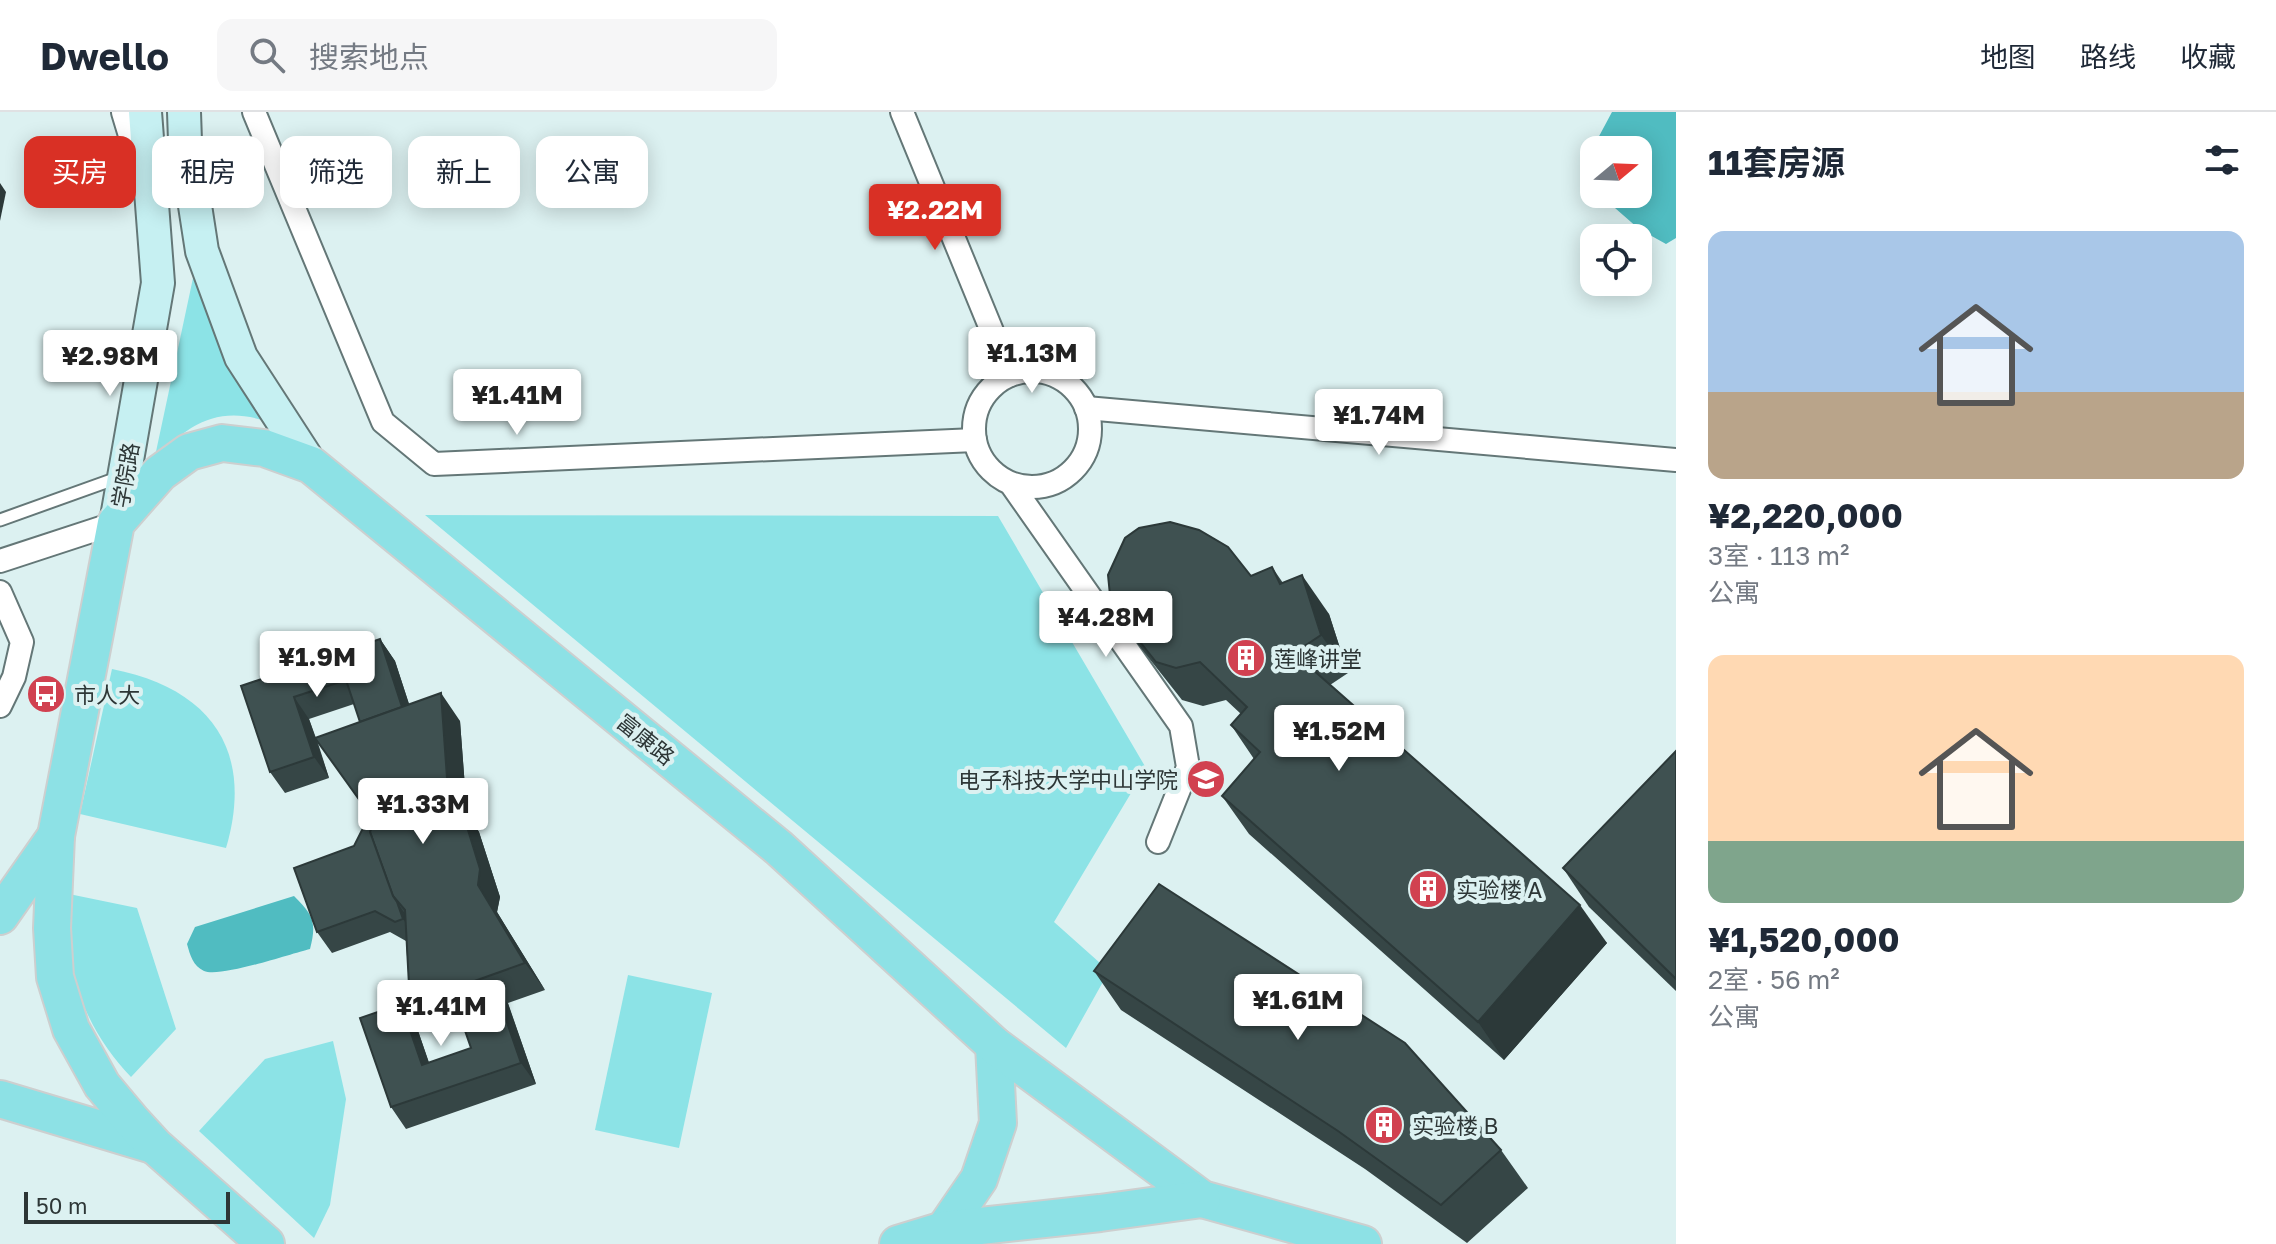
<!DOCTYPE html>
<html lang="zh">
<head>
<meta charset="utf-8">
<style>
  :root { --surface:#fff; --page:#f6f6f7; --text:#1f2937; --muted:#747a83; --line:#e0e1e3; --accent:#d93025 }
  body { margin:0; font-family:"Golos Text","Noto Sans SC",sans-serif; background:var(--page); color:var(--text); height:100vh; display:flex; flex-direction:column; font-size:30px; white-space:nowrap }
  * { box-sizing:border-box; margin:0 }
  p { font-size:26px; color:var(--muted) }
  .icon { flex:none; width:44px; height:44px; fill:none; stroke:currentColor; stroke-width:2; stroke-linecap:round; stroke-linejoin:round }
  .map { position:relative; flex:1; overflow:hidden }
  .sheet { display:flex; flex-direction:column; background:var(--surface); width:600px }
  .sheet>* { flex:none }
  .guide { position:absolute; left:24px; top:24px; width:760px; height:72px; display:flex; gap:16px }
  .needle { width:52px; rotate:71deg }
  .fabs { position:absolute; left:1580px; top:24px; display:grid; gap:16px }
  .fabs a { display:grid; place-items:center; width:72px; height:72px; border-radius:16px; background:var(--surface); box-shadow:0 4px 20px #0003; font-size:40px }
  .scale { position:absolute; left:24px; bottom:20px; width:206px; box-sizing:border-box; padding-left:8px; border:4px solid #2d3636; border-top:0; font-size:22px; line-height:28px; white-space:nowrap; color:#2d3636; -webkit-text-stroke:6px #dcf1f1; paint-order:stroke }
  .price { position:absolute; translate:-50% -68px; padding:0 18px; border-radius:8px; background:#fff; color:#222; font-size:26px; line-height:52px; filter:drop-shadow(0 2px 4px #0008) }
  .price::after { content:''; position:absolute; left:50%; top:48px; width:24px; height:18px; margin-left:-12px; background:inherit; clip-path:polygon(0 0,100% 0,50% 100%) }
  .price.current { background:var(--accent); color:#fff }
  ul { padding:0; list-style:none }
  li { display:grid; align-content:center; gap:16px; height:424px; padding:0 32px }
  li span { display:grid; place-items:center; height:248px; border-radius:16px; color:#555 }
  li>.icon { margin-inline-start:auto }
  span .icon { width:144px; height:144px; fill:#fffc; stroke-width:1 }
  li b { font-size:34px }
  h2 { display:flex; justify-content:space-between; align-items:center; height:96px; padding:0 32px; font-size:34px }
  .pill { padding:0 28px; border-radius:16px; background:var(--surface); box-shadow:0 4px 20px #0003; font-size:28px; line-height:72px }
  .pill.current { background:var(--accent); color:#fff }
  header { display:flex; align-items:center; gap:48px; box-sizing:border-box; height:112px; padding:0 40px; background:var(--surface); border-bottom:2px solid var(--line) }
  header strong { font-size:38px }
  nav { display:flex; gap:44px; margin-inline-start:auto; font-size:28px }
  .search { width:560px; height:72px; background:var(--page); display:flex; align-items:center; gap:20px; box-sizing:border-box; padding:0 28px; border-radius:16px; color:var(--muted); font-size:30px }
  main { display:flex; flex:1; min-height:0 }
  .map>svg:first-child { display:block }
  .green { fill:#8ce3e6 }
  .water { fill:#50bcc1 }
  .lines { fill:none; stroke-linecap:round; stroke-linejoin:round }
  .service-casing { stroke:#647777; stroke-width:15 }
  .minor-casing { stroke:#647777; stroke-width:26 }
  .tertiary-casing { stroke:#647777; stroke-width:32 }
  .secondary-casing { stroke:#647777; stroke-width:36 }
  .primary-casing { stroke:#cdcfcf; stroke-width:40 }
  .service { stroke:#fff; stroke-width:11 }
  .minor { stroke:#fff; stroke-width:22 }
  .tertiary { stroke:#fff; stroke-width:28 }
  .secondary { stroke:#c6f0f2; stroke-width:32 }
  .primary { stroke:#8de1e5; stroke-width:36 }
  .wall { fill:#364646; fill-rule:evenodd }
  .shaded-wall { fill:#2c3939 }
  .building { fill:#3f5151; stroke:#2c3939; stroke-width:2 }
  .labels { text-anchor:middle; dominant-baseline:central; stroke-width:8; stroke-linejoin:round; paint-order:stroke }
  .street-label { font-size:22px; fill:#2d3636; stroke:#dcf1f1 }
  .poi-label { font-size:22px; fill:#2d3636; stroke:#dcf1f1; text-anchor:start }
</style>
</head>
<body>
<header>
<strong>Dwello</strong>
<div class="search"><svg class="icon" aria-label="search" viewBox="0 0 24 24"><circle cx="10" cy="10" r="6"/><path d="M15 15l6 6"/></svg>搜索地点</div>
<nav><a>地图</a><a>路线</a><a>收藏</a></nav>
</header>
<main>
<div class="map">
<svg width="1676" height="1132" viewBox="0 0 1676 1132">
  <rect width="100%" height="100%" fill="#dcf1f1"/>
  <g class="green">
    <path d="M196 152 205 196 271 311C220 292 188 311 154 349Z"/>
    <path d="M425 403 998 404 1146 656 1054 810 1109 859 1066 936Z"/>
    <path d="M112 557C210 576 255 638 226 736L80 702Z"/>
    <path d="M69 782 137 796 176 917 131 965C100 933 76 889 70 844 67 824 69 802 69 782Z"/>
    <path d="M628 863 712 881 679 1036 595 1018Z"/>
    <path d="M333 929 346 987 330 1093 314 1126 199 1019 265 947Z"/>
  </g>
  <g class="water">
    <path d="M1612 0H1676V126L1666 132 1639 117 1599 82H1638V38H1597V28Z"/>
    <path d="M294 784C313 803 317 810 310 837 290 842 220 866 204 859 193 854 190 843 187 832L195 815Z"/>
  </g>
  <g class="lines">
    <defs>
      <path id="service" d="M0 408 120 365"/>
      <g id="minor">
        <path d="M254 0 383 310 434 352 975 328"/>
        <path d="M902 0 1010 263"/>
        <circle cx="1032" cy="317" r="58"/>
        <path d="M1086 296 1676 348"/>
        <path d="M1011 372 1181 614 1188 655 1158 730"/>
        <path d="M0 449 116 411"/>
        <path d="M0 480 22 530 14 565 0 594"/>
      </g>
      <path id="tertiary" d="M126 0 142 53"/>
      <g id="secondary">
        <path d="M184 0 185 29 202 139 241 245 311 353"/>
        <path d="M116 411 158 171 145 0"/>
      </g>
      <g id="primary">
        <path d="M0 804 56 724"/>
        <path d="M0 987 153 1033"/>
        <path d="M944 1118 979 1067 998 1011 994 933"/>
        <path d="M266 1132 155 1034 133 1010 102 973 71 917 55 865 52 816 56 724 116 411 160 361 189 340 222 331 264 336 311 353 779 736 994 933 1202 1087 1363 1132"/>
        <path d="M898 1132 944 1118 1100 1101 1202 1087"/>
      </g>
    </defs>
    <use href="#service" class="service-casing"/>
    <use href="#minor" class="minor-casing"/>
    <use href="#tertiary" class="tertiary-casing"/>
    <use href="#secondary" class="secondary-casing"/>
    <use href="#primary" class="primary-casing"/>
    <use href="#service" class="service"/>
    <use href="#minor" class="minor"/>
    <use href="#tertiary" class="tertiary"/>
    <use href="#secondary" class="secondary"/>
    <use href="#primary" class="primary"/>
  </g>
  <g class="wall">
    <path d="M1272 455 1283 471 1329 502 1348 561 1330 573 1607 831 1504 948 1249 722 1222 684 1254 647 1231 613 1241 602 1226 588 1203 594 1182 588 1137 531 1111 493 1251 464Z"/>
    <path d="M380 527 395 549 409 592 460 609 467 702 479 720 500 785 497 800 545 878 508 891 536 972 406 1017 391 995 401 892 416 913 429 951 471 936 461 908 429 919 410 892 406 829 390 820 332 841 317 820 354 734 371 716 373 708 317 628 329 666 285 681 270 660 241 574ZM354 592 360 610 316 626 309 607Z"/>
    <path d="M1676 639V879L1589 795 1563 756Z"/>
    <path d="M1094 859 1501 1038 1528 1076 1467 1131 1365 1057 1121 898Z"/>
  </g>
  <g class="shaded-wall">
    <path d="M0 71 6 80 0 109Z"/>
    <path d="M1302 463 1329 502 1348 561 1321 523Z"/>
    <path d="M380 527 395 549 419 623 405 602Z"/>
    <path d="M441 581 460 609 467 702 479 720 500 785 497 800 545 878 525 851 478 773 448 680Z"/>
    <path d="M294 585 309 607 329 666 314 645Z"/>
    <path d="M397 790 412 812 418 828 403 807Z"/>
    <path d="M1580 793 1607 831 1504 948 1478 910Z"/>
    <path d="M493 870 508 892 536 972 521 951Z"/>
    <path d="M401 892 416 913 437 974 422 953Z"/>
  </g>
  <g class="building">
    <path d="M1170 410 1199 418 1228 435 1251 464 1272 455 1280 472 1302 463 1321 523 1294 541 1580 793 1478 910 1222 684 1260 640 1231 613 1247 595 1200 550 1176 556 1156 550 1111 493 1108 463 1125 426 1139 416Z"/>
    <path d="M380 527 402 595 360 610 346 568 294 585 314 645 270 660 241 574Z"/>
    <path d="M441 581 448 680 460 692 480 757 478 773 525 851 410 892 405 798 393 784 370 720 373 707 315 626Z"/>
    <path d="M1676 639V867L1563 756Z"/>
    <path d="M371 715 370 720 393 784 397 790 403 807 395 810 375 799 317 820 294 756 354 734 362 718Z"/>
    <path d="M1159 772 1405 931 1501 1038 1441 1093 1338 1019 1094 859Z"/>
    <path d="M493 870 521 951 391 995 360 906 401 892 422 953 471 936 453 884Z"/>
  </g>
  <defs>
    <symbol id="building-disc" viewBox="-11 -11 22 22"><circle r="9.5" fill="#d14150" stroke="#dcf1f1"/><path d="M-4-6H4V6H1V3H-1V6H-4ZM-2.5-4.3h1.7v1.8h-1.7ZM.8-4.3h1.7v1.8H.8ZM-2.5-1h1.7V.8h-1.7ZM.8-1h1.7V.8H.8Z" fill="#fff"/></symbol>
    <symbol id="bus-disc" viewBox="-11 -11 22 22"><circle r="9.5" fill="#d14150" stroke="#dcf1f1"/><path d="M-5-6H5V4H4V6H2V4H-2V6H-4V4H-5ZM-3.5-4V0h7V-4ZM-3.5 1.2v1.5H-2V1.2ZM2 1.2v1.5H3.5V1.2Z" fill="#fff"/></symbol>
    <symbol id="university-disc" viewBox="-11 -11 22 22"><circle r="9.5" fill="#d14150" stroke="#dcf1f1"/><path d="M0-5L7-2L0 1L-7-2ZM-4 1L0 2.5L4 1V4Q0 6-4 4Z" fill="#fff"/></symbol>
  </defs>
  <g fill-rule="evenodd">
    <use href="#building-disc" x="1224" y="524" width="44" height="44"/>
    <use href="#bus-disc" x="24" y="560" width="44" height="44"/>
    <use href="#university-disc" x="1184" y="645" width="44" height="44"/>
    <use href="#building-disc" x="1406" y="755" width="44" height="44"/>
    <use href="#building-disc" x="1362" y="991" width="44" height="44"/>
  </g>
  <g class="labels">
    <g class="street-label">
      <text transform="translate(125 363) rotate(-80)">学院路</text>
      <text transform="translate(646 627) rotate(39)">富康路</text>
    </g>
    <g class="poi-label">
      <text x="1274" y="546">莲峰讲堂</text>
      <text x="74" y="582">市人大</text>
      <text x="1178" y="667" text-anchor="end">电子科技大学中山学院</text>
      <text x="1456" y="777">实验楼 A</text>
      <text x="1412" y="1013">实验楼 B</text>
    </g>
  </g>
</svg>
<div class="fabs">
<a><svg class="needle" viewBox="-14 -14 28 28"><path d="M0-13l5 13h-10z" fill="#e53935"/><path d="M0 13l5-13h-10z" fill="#747a83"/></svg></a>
<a><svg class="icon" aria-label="locate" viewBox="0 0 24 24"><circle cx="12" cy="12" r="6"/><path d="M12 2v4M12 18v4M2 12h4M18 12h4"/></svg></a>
</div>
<div class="scale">50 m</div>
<b class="price current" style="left:935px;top:140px">¥2.22M</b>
<b class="price" style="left:1032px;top:283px">¥1.13M</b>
<b class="price" style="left:110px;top:286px">¥2.98M</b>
<b class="price" style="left:517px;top:325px">¥1.41M</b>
<b class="price" style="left:1379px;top:345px">¥1.74M</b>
<b class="price" style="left:1106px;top:547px">¥4.28M</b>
<b class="price" style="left:317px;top:587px">¥1.9M</b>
<b class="price" style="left:1339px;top:661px">¥1.52M</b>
<b class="price" style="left:423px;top:734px">¥1.33M</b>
<b class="price" style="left:1298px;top:930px">¥1.61M</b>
<b class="price" style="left:441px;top:936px">¥1.41M</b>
<div class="guide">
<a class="pill current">买房</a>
<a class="pill">租房</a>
<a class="pill">筛选</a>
<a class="pill">新上</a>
<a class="pill">公寓</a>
</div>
</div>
<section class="sheet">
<h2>11套房源<svg class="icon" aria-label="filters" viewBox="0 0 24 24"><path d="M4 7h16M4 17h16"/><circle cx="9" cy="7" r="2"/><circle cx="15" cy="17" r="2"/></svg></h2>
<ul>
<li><span style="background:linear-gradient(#a9c7e8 65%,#b9a48a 0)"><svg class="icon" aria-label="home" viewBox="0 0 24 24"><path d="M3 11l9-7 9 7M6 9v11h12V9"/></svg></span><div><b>¥2,220,000</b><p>3室 · 113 m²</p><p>公寓</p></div></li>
<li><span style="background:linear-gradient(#ffd9b3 75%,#7fa58c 0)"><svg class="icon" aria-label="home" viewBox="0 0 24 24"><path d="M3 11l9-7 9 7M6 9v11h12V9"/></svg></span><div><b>¥1,520,000</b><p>2室 · 56 m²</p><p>公寓</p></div></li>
</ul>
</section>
</main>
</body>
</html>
